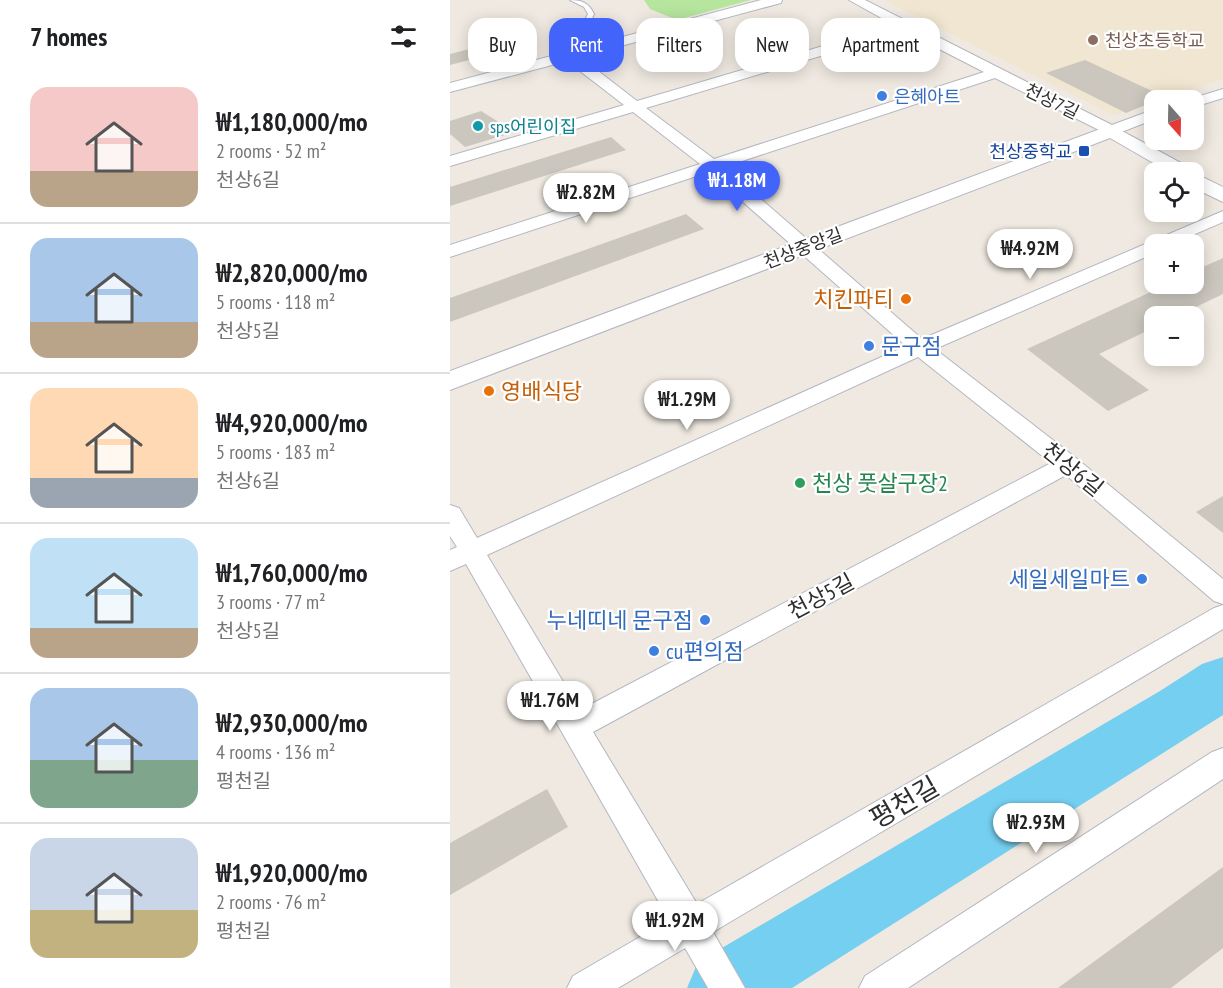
<!DOCTYPE html>
<html lang="en">
<head>
<meta charset="utf-8">
<style>
  :root { --surface:#fff; --page:#f2f2f2; --text:#202124; --muted:#757577; --line:#e0e0e0; --accent:#4264fb }
  body { margin:0; font-family:"PT Sans Narrow","Noto Sans KR",sans-serif; background:var(--page); color:var(--text); height:100vh; display:flex; flex-direction:column; font-size:22px; white-space:nowrap }
  * { box-sizing:border-box; margin:0 }
  p { font-size:20px; color:var(--muted) }
  .icon { flex:none; width:33px; height:33px; fill:none; stroke:currentColor; stroke-width:2; stroke-linecap:round; stroke-linejoin:round }
  .map { position:relative; flex:1; overflow:hidden }
  .details { display:flex; flex-direction:column; background:var(--surface); width:450px }
  .details>* { flex:none }
  .hud { position:absolute; left:18px; top:18px; width:570px; height:54px; display:flex; gap:12px }
  .needle { width:39px; rotate:160deg }
  .tools { position:absolute; left:694px; top:90px; display:grid; gap:12px }
  .tools a { display:grid; place-items:center; width:60px; height:60px; border-radius:12px; background:var(--surface); box-shadow:0 3px 15px #0003; font-size:30px }
  .price { position:absolute; translate:-50% -51px; padding:0 14px; border-radius:21px; background:#fff; color:#222; font-size:20px; line-height:39px; filter:drop-shadow(0 2px 3px #0008) }
  .price::after { content:''; position:absolute; left:50%; top:36px; width:18px; height:14px; margin-left:-9px; background:inherit; clip-path:polygon(0 0,100% 0,50% 100%) }
  .price.active { background:var(--accent); color:#fff }
  ul { padding:0; list-style:none }
  li { display:flex; align-items:center; gap:18px; height:150px; padding:0 30px }
  li+li { border-top:2px solid var(--line) }
  li span { display:grid; place-items:center; flex:none; width:168px; height:120px; border-radius:18px; color:#555 }
  li>.icon { margin-inline-start:auto }
  span .icon { width:72px; height:72px; fill:#fffc; stroke-width:1 }
  li b { font-size:26px }
  h2 { display:flex; justify-content:space-between; align-items:center; height:72px; padding:0 30px; font-size:26px }
  .chip { padding:0 21px; border-radius:18px; background:var(--surface); box-shadow:0 3px 15px #0003; font-size:21px; line-height:54px }
  .chip.active { background:var(--accent); color:#fff }
  main { display:flex; flex:1; min-height:0 }
  .map>svg:first-child { display:block }
  .education { fill:#f0e6d1 }
  .green { fill:#b6e59e }
  .lines { fill:none; stroke-linecap:round; stroke-linejoin:round }
  .river { fill:#75cff0; fill-rule:evenodd }
  .building { fill:#cbc7bf }
  .service-casing { stroke:#b4b7c1; stroke-width:2 }
  .minor-casing { stroke:#b4b7c1; stroke-width:2 }
  .tertiary-casing { stroke:#b4b7c1; stroke-width:2 }
  .service { fill:#fff; fill-rule:evenodd }
  .minor { fill:#fff; fill-rule:evenodd }
  .tertiary { fill:#fff; fill-rule:evenodd }
  .education-dot { fill:#8d6e63; stroke:#fff; stroke-width:2 }
  .shop-dot { fill:#3f7fe0; stroke:#fff; stroke-width:2 }
  .culture-dot { fill:#0f9aa8; stroke:#fff; stroke-width:2 }
  .transit-dot { fill:#1a4fb4; stroke:#fff; stroke-width:2 }
  .food-dot { fill:#e8710a; stroke:#fff; stroke-width:2 }
  .leisure-dot { fill:#2e9e5b; stroke:#fff; stroke-width:2 }
  .labels { text-anchor:middle; dominant-baseline:central; stroke-width:4.5; stroke-linejoin:round; paint-order:stroke }
  .far-education-label { font-size:18px; fill:#785e54; stroke:#fff; text-anchor:start }
  .far-shop-label { font-size:18px; fill:#366cbe; stroke:#fff; text-anchor:start }
  .far-street-label { font-size:18px; fill:#2e2e2e; stroke:#fff }
  .far-culture-label { font-size:18px; fill:#0d838f; stroke:#fff; text-anchor:start }
  .far-transit-label { font-size:18px; fill:#164399; stroke:#fff; text-anchor:end }
  .food-label { font-size:22px; fill:#c56008; stroke:#fff; text-anchor:end }
  .shop-label { font-size:22px; fill:#366cbe; stroke:#fff; text-anchor:start }
  .street-label { font-size:22px; fill:#2e2e2e; stroke:#fff }
  .leisure-label { font-size:22px; fill:#27864d; stroke:#fff; text-anchor:start }
  .near-street-label { font-size:27px; fill:#2e2e2e; stroke:#fff }
</style>
</head>
<body>
<main>
<section class="details">
<h2>7 homes<svg class="icon" aria-label="filters" viewBox="0 0 24 24"><path d="M4 7h16M4 17h16"/><circle cx="9" cy="7" r="2"/><circle cx="15" cy="17" r="2"/></svg></h2>
<ul>
<li><span style="background:linear-gradient(#f6c9c9 70%,#b9a48a 0)"><svg class="icon" aria-label="home" viewBox="0 0 24 24"><path d="M3 11l9-7 9 7M6 9v11h12V9"/></svg></span><div><b>₩1,180,000/mo</b><p>2 rooms · 52 m²</p><p>천상6길</p></div></li>
<li><span style="background:linear-gradient(#a9c7e8 70%,#b9a48a 0)"><svg class="icon" aria-label="home" viewBox="0 0 24 24"><path d="M3 11l9-7 9 7M6 9v11h12V9"/></svg></span><div><b>₩2,820,000/mo</b><p>5 rooms · 118 m²</p><p>천상5길</p></div></li>
<li><span style="background:linear-gradient(#ffd9b3 75%,#9aa5b1 0)"><svg class="icon" aria-label="home" viewBox="0 0 24 24"><path d="M3 11l9-7 9 7M6 9v11h12V9"/></svg></span><div><b>₩4,920,000/mo</b><p>5 rooms · 183 m²</p><p>천상6길</p></div></li>
<li><span style="background:linear-gradient(#bfe0f5 75%,#b9a48a 0)"><svg class="icon" aria-label="home" viewBox="0 0 24 24"><path d="M3 11l9-7 9 7M6 9v11h12V9"/></svg></span><div><b>₩1,760,000/mo</b><p>3 rooms · 77 m²</p><p>천상5길</p></div></li>
<li><span style="background:linear-gradient(#a9c7e8 60%,#7fa58c 0)"><svg class="icon" aria-label="home" viewBox="0 0 24 24"><path d="M3 11l9-7 9 7M6 9v11h12V9"/></svg></span><div><b>₩2,930,000/mo</b><p>4 rooms · 136 m²</p><p>평천길</p></div></li>
<li><span style="background:linear-gradient(#c9d6e8 60%,#c2b280 0)"><svg class="icon" aria-label="home" viewBox="0 0 24 24"><path d="M3 11l9-7 9 7M6 9v11h12V9"/></svg></span><div><b>₩1,920,000/mo</b><p>2 rooms · 76 m²</p><p>평천길</p></div></li>
</ul>
</section>
<div class="map">
<svg width="773" height="988" viewBox="0 0 773 988">
  <rect width="100%" height="100%" fill="#efe9e1"/>
  <path class="education" d="M434 0H773V79L663 115Z"/>
  <path class="green" d="M194 0H301L227 20 200 9Z"/>
  <g class="lines">
    <path class="river" d="M773 657V715L342 988H237L248 962 710 691 752 664Z"/>
  </g>
  <g class="building">
    <path d="M71 36 81 44 0 65V54Z"/>
    <path d="M635 60 715 97 676 113 596 73Z"/>
    <path d="M31 111 65 132 15 147 0 134V121Z"/>
    <path d="M161 137 176 150 0 206V187Z"/>
    <path d="M236 214 254 229 0 322V298Z"/>
    <path d="M773 258V294L727 316H705V327L649 354 699 390 658 411 577 349 718 284H744V271Z"/>
    <path d="M773 496V533L746 512Z"/>
    <path d="M97 789 118 827 0 895V843Z"/>
    <path d="M773 867V948L721 988H608Z"/>
  </g>
  <g class="lines">
    <defs>
      <path id="service" d="M120 0C132 0 139 3 144 14L124 56 120 58 116 56 138 14 134 7Z"/>
      <g id="minor">
        <path d="M311 0H332L331 3 130 57 187 101 444 25 399 0H415L662 125 705 109V119L661 136 545 78 274 167 472 339 773 211V222L722 244H705V253L485 349 626 458 773 579V604L764 601 616 475 143 732 247 904 764 608 773 605V629L263 932 295 988H258L235 948 168 988H117L123 976 219 920 16 564 0 571V550L7 547 0 536V505L9 508 27 538 456 346 259 172 0 257V245L250 164 183 112 0 166V156L174 105 117 61 0 92V83ZM454 31 534 72 264 159 196 108ZM468 357 601 463 130 710 37 555Z"/>
        <path d="M773 89V98L744 107V100H737Z"/>
        <path d="M773 748V779L458 988H409L415 976 762 752Z"/>
      </g>
      <g id="tertiary">
        <path d="M661 125 740 168 743 172H719L660 138 0 390V371Z"/>
        <path d="M744 173 773 187V202L744 188Z"/>
      </g>
    </defs>
    <use href="#service" class="service-casing"/>
    <use href="#minor" class="minor-casing"/>
    <use href="#tertiary" class="tertiary-casing"/>
    <use href="#service" class="service"/>
    <use href="#minor" class="minor"/>
    <use href="#tertiary" class="tertiary"/>
  </g>
  <circle class="education-dot" cx="643" cy="40" r="6"/>
  <g class="shop-dot">
    <circle cx="432" cy="96" r="6"/>
    <circle cx="419" cy="346" r="6"/>
    <circle cx="692" cy="579" r="6"/>
    <circle cx="255" cy="620" r="6"/>
    <circle cx="204" cy="651" r="6"/>
  </g>
  <circle class="culture-dot" cx="28" cy="126" r="6"/>
  <rect class="transit-dot" x="628" y="145" width="12" height="12" rx="3"/>
  <g class="food-dot">
    <circle cx="456" cy="299" r="6"/>
    <circle cx="39" cy="391" r="6"/>
  </g>
  <circle class="leisure-dot" cx="350" cy="483" r="6"/>
  <g class="labels">
    <g class="far-education-label">
      <text x="655" y="40">천상초등학교</text>
    </g>
    <g class="far-shop-label">
      <text x="444" y="96">은혜아트</text>
    </g>
    <g class="far-street-label">
      <text transform="translate(602 101) rotate(26)">천상7길</text>
      <text transform="translate(353 248) rotate(-21)">천상중앙길</text>
    </g>
    <g class="far-culture-label">
      <text x="40" y="126">sps어린이집</text>
    </g>
    <g class="far-transit-label">
      <text x="622" y="151">천상중학교</text>
    </g>
    <g class="food-label">
      <text x="444" y="299">치킨파티</text>
      <text x="51" y="391" text-anchor="start">영배식당</text>
    </g>
    <g class="shop-label">
      <text x="431" y="346">문구점</text>
      <text x="680" y="579" text-anchor="end">세일세일마트</text>
      <text x="243" y="620" text-anchor="end">누네띠네 문구점</text>
      <text x="216" y="651">cu편의점</text>
    </g>
    <g class="street-label">
      <text transform="translate(623 469) rotate(39)">천상6길</text>
      <text transform="translate(371 596) rotate(-28)">천상5길</text>
    </g>
    <g class="leisure-label">
      <text x="362" y="483">천상 풋살구장2</text>
    </g>
    <g class="near-street-label">
      <text transform="translate(454 802) rotate(-30)">평천길</text>
    </g>
  </g>
</svg>
<div class="tools">
<a><svg class="needle" viewBox="-14 -14 28 28"><path d="M0-13l5 13h-10z" fill="#e53935"/><path d="M0 13l5-13h-10z" fill="#757577"/></svg></a>
<a><svg class="icon" aria-label="locate" viewBox="0 0 24 24"><circle cx="12" cy="12" r="6"/><path d="M12 2v4M12 18v4M2 12h4M18 12h4"/></svg></a>
<a>+</a>
<a>−</a>
</div>
<b class="price active" style="left:287px;top:212px">₩1.18M</b>
<b class="price" style="left:136px;top:224px">₩2.82M</b>
<b class="price" style="left:580px;top:280px">₩4.92M</b>
<b class="price" style="left:237px;top:431px">₩1.29M</b>
<b class="price" style="left:100px;top:732px">₩1.76M</b>
<b class="price" style="left:586px;top:854px">₩2.93M</b>
<b class="price" style="left:225px;top:952px">₩1.92M</b>
<div class="hud">
<a class="chip">Buy</a>
<a class="chip active">Rent</a>
<a class="chip">Filters</a>
<a class="chip">New</a>
<a class="chip">Apartment</a>
</div>
</div>
</main>
</body>
</html>
